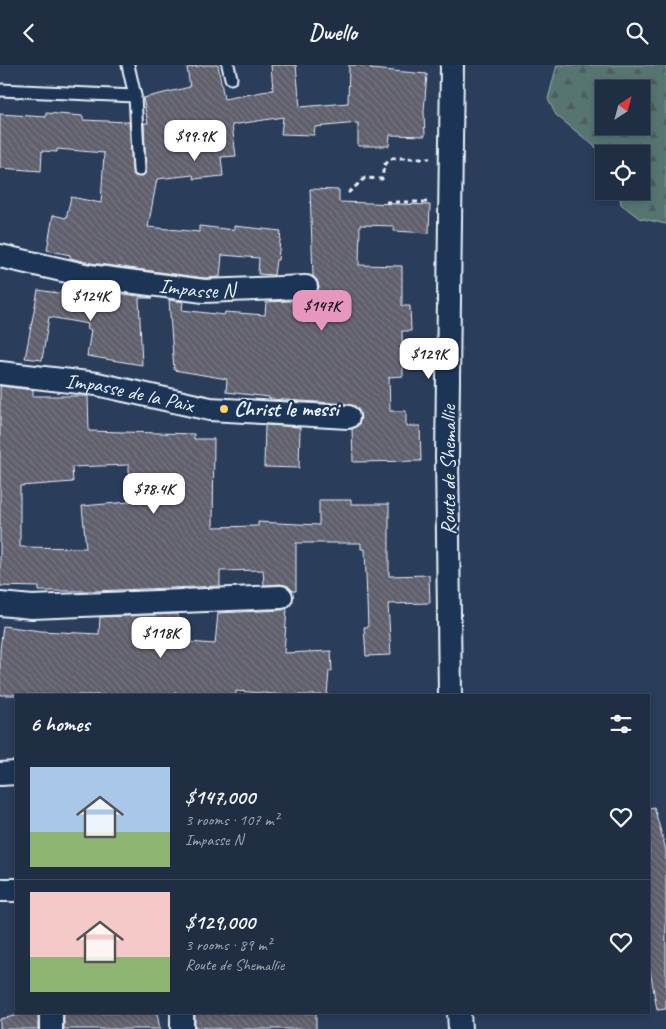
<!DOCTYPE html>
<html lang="en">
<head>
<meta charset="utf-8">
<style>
  :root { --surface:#202e44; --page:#28364b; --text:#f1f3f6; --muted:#a2a8b2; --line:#3d4a5d; --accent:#e797bd }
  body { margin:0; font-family:Caveat,sans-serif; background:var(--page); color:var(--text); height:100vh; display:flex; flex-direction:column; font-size:19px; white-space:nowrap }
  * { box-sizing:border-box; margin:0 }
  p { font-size:16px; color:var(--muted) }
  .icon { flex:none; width:28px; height:28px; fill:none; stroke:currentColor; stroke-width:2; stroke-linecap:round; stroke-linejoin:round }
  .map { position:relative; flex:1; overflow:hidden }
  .details { position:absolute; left:15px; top:629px; width:635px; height:320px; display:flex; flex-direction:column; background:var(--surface); border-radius:0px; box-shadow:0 2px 8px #0003,0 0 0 1px var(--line) }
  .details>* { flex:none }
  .needle { width:32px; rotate:36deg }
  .tools { position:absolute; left:595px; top:15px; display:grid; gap:10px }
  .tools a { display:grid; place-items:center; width:55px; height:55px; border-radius:0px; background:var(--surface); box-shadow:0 2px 8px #0003,0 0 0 1px var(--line); font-size:25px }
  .price { position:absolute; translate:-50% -42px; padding:0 11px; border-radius:10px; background:#fff; color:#222; font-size:16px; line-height:32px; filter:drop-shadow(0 1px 2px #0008) }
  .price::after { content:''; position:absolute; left:50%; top:30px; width:15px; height:11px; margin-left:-8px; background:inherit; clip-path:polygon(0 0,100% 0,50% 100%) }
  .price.selected { background:var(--accent); color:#111 }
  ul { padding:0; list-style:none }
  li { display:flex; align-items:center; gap:15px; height:125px; padding:0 15px }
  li+li { border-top:1px solid var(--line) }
  li span { display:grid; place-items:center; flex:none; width:140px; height:100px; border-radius:0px; color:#555 }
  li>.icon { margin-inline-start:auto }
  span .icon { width:60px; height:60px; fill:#fffc; stroke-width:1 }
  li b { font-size:21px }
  h2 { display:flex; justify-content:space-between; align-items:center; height:60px; padding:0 15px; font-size:21px }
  header { display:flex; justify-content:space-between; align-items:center; height:65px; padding:0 15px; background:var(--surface); font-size:22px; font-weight:700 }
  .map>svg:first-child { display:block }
  .forest { fill:url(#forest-firs); stroke:#a0b2b4; fill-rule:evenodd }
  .building { fill:url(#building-back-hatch); stroke:#e8f1f8; fill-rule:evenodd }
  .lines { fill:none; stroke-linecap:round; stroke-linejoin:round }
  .lane-casing { stroke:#e8f1f8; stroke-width:15 }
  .street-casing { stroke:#e8f1f8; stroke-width:26 }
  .path { stroke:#e8f1f8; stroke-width:3; stroke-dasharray:5 4; stroke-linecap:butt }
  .lane { stroke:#1d3557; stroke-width:11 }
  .street { stroke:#1d3557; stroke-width:22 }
  .poi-dot { fill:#ffd166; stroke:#1d3557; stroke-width:2 }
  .labels { text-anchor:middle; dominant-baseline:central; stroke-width:4.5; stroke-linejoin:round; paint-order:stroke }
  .street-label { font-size:21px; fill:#e8f1f8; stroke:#1d3557 }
  .poi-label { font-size:21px; font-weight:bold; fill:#e8f1f8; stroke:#1d3557; text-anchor:start }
</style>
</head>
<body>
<header><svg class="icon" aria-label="back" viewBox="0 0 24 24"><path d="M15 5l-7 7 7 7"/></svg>Dwello<svg class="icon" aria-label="search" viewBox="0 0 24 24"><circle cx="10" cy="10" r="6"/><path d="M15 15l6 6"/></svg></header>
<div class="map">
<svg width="666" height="964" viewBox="0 0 666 964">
  <defs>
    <pattern id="forest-firs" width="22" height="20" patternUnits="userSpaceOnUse" patternTransform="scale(1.25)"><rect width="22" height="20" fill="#577471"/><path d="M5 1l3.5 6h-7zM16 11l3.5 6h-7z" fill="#4e5c5c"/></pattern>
    <pattern id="building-back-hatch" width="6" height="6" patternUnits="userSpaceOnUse" patternTransform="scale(1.25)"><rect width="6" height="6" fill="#605e6c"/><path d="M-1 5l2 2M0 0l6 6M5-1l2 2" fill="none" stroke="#777682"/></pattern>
  </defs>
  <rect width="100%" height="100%" fill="#2a3d5b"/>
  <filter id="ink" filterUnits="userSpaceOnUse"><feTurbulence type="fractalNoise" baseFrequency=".02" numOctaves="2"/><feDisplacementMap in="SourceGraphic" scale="10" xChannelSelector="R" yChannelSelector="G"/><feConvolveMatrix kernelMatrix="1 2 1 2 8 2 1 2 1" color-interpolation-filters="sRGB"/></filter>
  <g filter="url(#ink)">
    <path class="forest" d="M557 0H666V159L639 153 621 139 619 126H641V89H604L556 50 548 34ZM604 24H641V61H604Z"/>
    <g class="building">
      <path d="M204 0H218L224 34 273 25 271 0H296L300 42 348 38 349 0H371V4L427 9 424 46 425 71 390 70 389 81H358V58L315 62 314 70 281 69 283 52 232 60 236 91 221 92 223 111 194 114 193 110 157 114 148 162 199 167V161L234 165V161L281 166 278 195H276L274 210 258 209 259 193 222 190 220 212 205 213 91 198 70 193V190L47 185 53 150 66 153 71 132 101 138 104 88 57 84V87L42 86 41 106 0 103V49L46 52V48L83 51V55L129 57 132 106 135 111 140 112 145 109 146 105 144 58H148L143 33 190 22 187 3Z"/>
      <path d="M310 124 339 125V137L430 140 429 168 394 166V161L360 160 359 200 402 201V241H410L411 266H402L403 311 389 312 390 346H406V361H420L421 396 353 397 352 364 359 360 361 352 359 346 355 341 349 339 269 334V332L226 327 227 314 174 305 169 235 183 237 182 245 224 250 225 247 265 250 266 237 314 235 319 222 317 215 313 211Z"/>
      <path d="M66 219 87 224 153 233H139L142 300 87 291 91 265 87 264 88 259 49 252 42 295 25 293 38 225 64 229Z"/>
      <path d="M0 321 33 325V331H88L89 366 194 369V374H214L213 462 258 461V457L319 460V435H351V439H389V511L429 510 430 538 388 539 391 590 366 591 364 562H368L365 484H361V478H296V526H293L288 521 281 519 264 520 263 505 220 506V521L94 526H39V522L0 521ZM129 400V437L82 441 86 483 20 482V421L73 417 72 402Z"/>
      <path d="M265 360 300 362 299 403 264 402Z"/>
      <path d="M287 543 284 588 331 586 332 606H329L327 630H288L236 626V630L174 628 173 630H0V584L3 561 41 566 99 569 100 552 178 549 175 576 215 579 218 548 282 545Z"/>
      <path d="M654 742 666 785V944L657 945 649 899V743Z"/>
      <path d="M29 948H38V964H0V954Z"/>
      <path d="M64 948H157L160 964H64Z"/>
      <path d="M195 948H316V964H226L195 962Z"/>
    </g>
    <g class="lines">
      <defs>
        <g id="lane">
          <path d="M128 0 135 31 139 105"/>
          <path d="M228 0 231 13"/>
          <path d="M0 25 135 31"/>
        </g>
        <g id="street">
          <path id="s1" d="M0 191 89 211 204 226 306 222"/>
          <path id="s2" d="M0 308 97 319 210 344 348 352"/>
          <path d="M0 539 32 542 281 532"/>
          <path d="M450 630 447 392 452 0"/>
          <path d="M0 709 16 708"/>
          <path d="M0 825H16"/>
          <path d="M51 948V964"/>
          <path d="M459 948 460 964"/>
          <path d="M182 964V948"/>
        </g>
      </defs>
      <use href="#lane" class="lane-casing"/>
      <use href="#street" class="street-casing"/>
      <g class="path">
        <path d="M348 128 365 113 382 114 384 100 393 93H430"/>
        <path d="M386 137H430"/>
      </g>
      <use href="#lane" class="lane"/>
      <use href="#street" class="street"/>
    </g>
  </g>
  <circle class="poi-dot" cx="224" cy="344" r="5"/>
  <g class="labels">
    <g class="street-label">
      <text stroke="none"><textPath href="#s1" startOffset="200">Impasse N</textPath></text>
      <text stroke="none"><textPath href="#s2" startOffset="131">Impasse de la Paix</textPath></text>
      <text transform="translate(448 405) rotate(-90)">Route de Shemallie</text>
    </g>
    <g class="poi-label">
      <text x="234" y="344">Christ le messi</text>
    </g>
  </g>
</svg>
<div class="tools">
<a><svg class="needle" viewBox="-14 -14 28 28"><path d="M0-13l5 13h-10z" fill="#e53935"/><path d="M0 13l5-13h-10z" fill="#a2a8b2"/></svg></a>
<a><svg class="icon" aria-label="locate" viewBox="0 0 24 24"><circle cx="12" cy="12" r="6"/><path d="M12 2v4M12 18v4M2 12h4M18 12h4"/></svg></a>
</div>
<b class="price" style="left:195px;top:97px">$99.9K</b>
<b class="price" style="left:91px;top:257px">$124K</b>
<b class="price selected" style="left:322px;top:267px">$147K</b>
<b class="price" style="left:429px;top:315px">$129K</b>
<b class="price" style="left:154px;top:450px">$78.4K</b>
<b class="price" style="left:161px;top:594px">$118K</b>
<section class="details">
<h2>6 homes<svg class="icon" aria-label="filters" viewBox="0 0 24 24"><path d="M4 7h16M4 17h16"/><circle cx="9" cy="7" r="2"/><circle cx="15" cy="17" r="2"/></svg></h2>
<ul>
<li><span style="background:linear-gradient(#a9c7e8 65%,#8fb573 0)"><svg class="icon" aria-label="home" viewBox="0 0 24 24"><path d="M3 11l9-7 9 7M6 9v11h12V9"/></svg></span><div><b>$147,000</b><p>3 rooms · 107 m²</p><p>Impasse N</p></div><svg class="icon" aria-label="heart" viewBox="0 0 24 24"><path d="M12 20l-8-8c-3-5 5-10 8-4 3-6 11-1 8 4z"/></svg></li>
<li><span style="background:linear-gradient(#f6c9c9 65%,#8fb573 0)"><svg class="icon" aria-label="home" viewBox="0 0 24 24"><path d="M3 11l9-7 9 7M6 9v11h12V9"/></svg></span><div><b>$129,000</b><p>3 rooms · 89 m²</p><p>Route de Shemallie</p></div><svg class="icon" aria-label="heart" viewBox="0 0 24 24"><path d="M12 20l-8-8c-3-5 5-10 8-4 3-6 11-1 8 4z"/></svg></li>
</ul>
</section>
</div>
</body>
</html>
